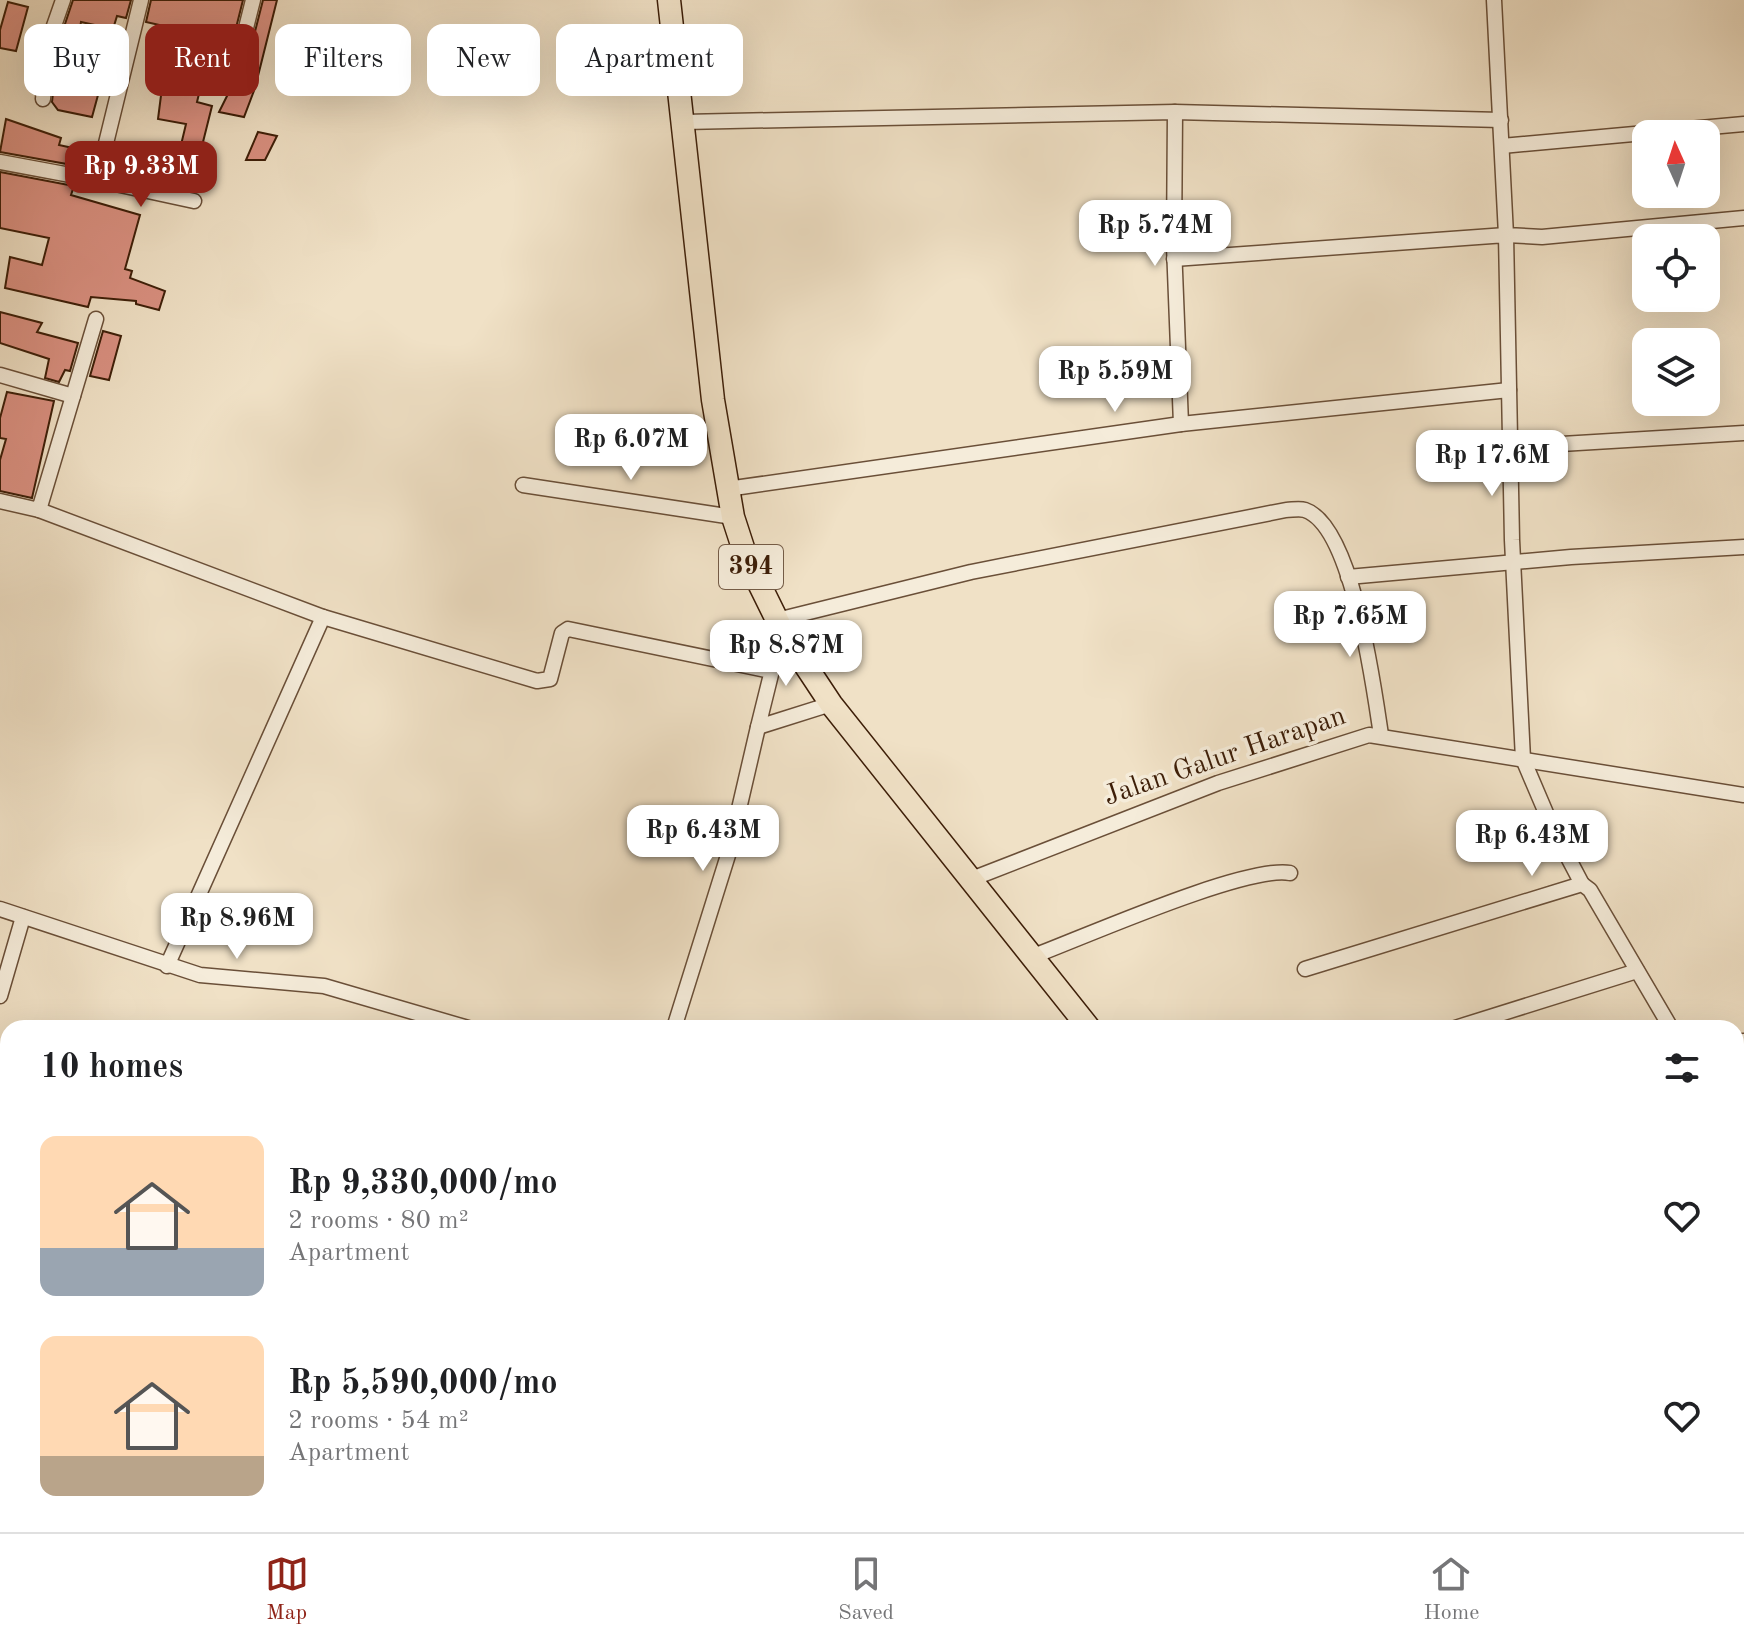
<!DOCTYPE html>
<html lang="en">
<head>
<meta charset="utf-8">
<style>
  :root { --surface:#fff; --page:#f6f6f6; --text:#202124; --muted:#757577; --line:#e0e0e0; --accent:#8f2418 }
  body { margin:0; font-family:"Old Standard TT",serif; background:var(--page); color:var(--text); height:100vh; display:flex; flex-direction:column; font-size:30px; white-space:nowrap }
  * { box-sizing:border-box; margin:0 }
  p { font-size:26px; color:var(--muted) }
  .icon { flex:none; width:44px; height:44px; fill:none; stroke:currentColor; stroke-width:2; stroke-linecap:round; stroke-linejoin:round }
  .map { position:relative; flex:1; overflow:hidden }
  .side { position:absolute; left:0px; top:1020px; width:1744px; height:512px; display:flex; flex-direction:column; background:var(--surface); border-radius:24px 24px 0 0; box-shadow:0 8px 32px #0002 }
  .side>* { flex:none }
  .banner { position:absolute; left:24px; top:24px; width:800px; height:72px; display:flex; gap:16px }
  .needle { width:52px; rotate:357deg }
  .controls { position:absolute; left:1632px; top:120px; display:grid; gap:16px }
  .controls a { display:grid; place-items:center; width:88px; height:88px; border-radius:16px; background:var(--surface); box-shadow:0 8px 32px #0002; font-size:40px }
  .price { position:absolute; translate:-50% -68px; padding:0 18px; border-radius:16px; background:#fff; color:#222; font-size:26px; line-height:52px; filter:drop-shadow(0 2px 4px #0008) }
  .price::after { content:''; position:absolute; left:50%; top:48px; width:24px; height:18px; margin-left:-12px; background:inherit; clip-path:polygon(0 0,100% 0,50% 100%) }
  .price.current { background:var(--accent); color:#fff }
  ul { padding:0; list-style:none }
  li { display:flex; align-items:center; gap:24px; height:200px; padding:0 40px }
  li span { display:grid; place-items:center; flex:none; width:224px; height:160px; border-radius:16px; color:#555 }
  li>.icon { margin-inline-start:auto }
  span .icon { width:96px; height:96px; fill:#fffc; stroke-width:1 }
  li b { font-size:34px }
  h2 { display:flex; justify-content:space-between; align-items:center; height:96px; padding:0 40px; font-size:34px }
  .tag { padding:0 28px; border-radius:16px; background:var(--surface); box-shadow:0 8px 32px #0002; font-size:28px; line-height:72px }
  .tag.current { background:var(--accent); color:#fff }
  .tab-bar { display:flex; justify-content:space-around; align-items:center; height:112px; border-top:2px solid var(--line); background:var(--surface); font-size:22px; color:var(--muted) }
  .tab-bar a { display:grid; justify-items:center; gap:4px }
  .tab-bar .current { color:var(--accent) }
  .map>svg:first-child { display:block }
  .building { fill:#da9081; stroke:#3d1e08; stroke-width:2 }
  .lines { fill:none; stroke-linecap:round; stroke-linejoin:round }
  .street-casing { stroke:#6a4f38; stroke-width:17 }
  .primary-casing { stroke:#3d1e08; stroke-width:25 }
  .street { stroke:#f5ecda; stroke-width:14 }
  .primary { stroke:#f0e1c6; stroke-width:22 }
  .labels { text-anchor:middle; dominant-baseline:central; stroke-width:7; stroke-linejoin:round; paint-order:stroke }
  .shield { fill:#f5ecda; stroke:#745c47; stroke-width:2 }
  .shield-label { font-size:26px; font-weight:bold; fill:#3d1e08 }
  .street-label { font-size:28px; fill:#3d1e08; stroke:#f5ecda }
</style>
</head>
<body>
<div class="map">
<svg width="1744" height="1532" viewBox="0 0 1744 1532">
  <rect width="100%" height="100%" fill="#f0e1c6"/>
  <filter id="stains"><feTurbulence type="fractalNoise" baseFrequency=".0025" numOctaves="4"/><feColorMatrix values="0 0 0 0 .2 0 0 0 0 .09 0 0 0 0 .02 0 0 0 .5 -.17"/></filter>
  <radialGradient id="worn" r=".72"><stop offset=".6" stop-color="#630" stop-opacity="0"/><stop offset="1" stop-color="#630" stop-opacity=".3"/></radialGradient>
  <g class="building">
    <path d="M73 0H131L126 18 117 16 113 29 81 22 79 33 63 30Z"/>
    <path d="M151 0H243L232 44 212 40 197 102 212 106 201 150 181 145 186 124 158 119 164 72 157 71 164 26 146 22Z"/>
    <path d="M263 0H277L255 88 244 117 219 112 234 82 244 75Z"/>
    <path d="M8 2 28 7 16 51 0 48V30Z"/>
    <path d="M57 58 104 73 92 117 58 110 52 102Z"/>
    <path d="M6 119 61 138 59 145 82 150 78 166 0 152Z"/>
    <path d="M258 132 277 136 265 160H246Z"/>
    <path d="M0 172 74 186 71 195 140 215 125 269 132 271 130 278 165 291 159 310 136 304V301L91 297 88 307 5 288 10 257 42 265 49 238 0 228Z"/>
    <path d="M0 312 42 323 37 332 78 343 70 371 65 370 59 382 45 378 49 359 0 343Z"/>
    <path d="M103 331 121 336 109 380 90 376Z"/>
    <path d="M7 392 54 401 32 498 0 491V460L6 439 0 438V418Z"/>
  </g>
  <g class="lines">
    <defs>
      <g id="street">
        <path d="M1494 0 1506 235 1542 237 1744 218"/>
        <path d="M235 72 253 0"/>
        <path d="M43 99 48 43 63 0"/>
        <path d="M1175 112 1174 246 1181 424"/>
        <path d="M684 122 1175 112 1501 120"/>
        <path d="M1502 146 1744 124"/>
        <path d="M0 162 97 180 141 0"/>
        <path d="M97 180 194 201"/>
        <path d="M1174 259 1506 235 1512 540 1523 759 1552 827 1582 884"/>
        <path d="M0 375 73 396"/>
        <path d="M1510 447 1744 433"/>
        <path d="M523 485 733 517"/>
        <path d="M727 489 1181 424 1509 390"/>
        <path d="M0 501 39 510 96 319"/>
        <path d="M39 510 323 617"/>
        <path d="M1348 577 1571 557 1744 547"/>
        <path d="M777 620 971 572 1286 510C1292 510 1299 508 1305 510 1353 526 1374 689 1381 735"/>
        <path d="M782 630 758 727 831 704"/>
        <path d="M969 880 1218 783 1369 735 1744 795"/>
        <path d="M0 909 200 975 324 986 468 1028"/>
        <path d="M1031 957C1082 938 1246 865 1290 873"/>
        <path d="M167 966 323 617 537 681 550 679 562 633 568 629 771 671"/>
        <path d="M1305 969 1582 884 1590 890 1671 1028"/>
        <path d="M0 996 23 917"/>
        <path d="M674 1028 729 852 758 727"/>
        <path d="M1455 1028 1637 971"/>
        <path d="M1736 1042 1744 1041"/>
        <path d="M1736 1170 1744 1169"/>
        <path d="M1736 1186 1744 1233"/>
        <path d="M0 1188 8 1186"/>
        <path d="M0 1345 8 1298"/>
        <path d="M0 1426 8 1427"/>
        <path d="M1736 1437 1744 1436"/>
        <path d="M681 1524V1532"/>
        <path d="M78 1532 79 1524"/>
        <path d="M473 1532 474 1524"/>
        <path d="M754 1532V1524"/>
        <path d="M848 1532V1524"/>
        <path d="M1209 1532 1273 1527"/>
      </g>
      <g id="primary">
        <path d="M669 0 713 400 733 517 746 557 782 630 831 704 1089 1028"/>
        <path d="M1273 1524V1532"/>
      </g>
    </defs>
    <use href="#street" class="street-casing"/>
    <use href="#primary" class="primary-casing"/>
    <use href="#street" class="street"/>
    <use href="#primary" class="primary"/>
  </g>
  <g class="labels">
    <rect class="shield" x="719" y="545" width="64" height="44" rx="6"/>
    <g class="shield-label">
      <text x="751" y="567">394</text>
    </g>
    <g class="street-label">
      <text transform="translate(1225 757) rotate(-19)">Jalan Galur Harapan</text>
    </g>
  </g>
  <rect width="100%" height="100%" filter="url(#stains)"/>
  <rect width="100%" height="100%" fill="url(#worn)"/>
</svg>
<div class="controls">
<a><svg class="needle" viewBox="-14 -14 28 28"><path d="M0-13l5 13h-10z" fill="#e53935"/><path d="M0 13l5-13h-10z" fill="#757577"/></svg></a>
<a><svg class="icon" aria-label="locate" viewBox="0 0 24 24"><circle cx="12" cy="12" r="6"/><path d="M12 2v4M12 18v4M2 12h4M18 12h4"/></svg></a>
<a><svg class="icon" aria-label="layers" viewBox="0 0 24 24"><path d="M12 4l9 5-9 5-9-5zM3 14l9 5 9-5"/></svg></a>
</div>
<b class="price current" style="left:141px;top:209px">Rp 9.33M</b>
<b class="price" style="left:1155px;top:268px">Rp 5.74M</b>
<b class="price" style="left:1115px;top:414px">Rp 5.59M</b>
<b class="price" style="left:631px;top:482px">Rp 6.07M</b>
<b class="price" style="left:1492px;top:498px">Rp 17.6M</b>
<b class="price" style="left:1350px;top:659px">Rp 7.65M</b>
<b class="price" style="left:786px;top:688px">Rp 8.87M</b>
<b class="price" style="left:703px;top:873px">Rp 6.43M</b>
<b class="price" style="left:1532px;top:878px">Rp 6.43M</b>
<b class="price" style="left:237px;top:961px">Rp 8.96M</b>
<div class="banner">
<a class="tag">Buy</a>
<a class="tag current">Rent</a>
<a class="tag">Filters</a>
<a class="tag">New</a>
<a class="tag">Apartment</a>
</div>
<section class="side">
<h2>10 homes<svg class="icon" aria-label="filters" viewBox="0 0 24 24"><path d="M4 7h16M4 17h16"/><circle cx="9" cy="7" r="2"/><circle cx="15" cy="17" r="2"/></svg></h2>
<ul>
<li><span style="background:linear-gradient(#ffd9b3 70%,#9aa5b1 0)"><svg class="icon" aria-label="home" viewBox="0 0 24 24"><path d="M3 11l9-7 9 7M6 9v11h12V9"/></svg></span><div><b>Rp 9,330,000/mo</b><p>2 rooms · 80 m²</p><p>Apartment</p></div><svg class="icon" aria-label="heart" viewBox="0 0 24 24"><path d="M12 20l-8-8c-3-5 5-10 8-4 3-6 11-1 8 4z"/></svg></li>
<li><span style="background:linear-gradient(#ffd9b3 75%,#b9a48a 0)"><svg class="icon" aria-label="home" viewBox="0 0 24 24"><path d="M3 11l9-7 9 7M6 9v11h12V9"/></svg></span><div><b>Rp 5,590,000/mo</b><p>2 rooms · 54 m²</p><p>Apartment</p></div><svg class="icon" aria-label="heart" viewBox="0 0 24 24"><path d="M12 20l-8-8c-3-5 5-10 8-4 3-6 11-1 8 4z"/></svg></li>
</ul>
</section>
</div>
<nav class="tab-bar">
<a class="current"><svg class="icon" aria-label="map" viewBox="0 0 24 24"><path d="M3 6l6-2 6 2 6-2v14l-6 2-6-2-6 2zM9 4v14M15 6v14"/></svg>Map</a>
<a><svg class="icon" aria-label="saved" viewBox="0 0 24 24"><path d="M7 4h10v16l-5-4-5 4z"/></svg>Saved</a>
<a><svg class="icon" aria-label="home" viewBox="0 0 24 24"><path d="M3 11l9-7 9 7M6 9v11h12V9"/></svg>Home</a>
</nav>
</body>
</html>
